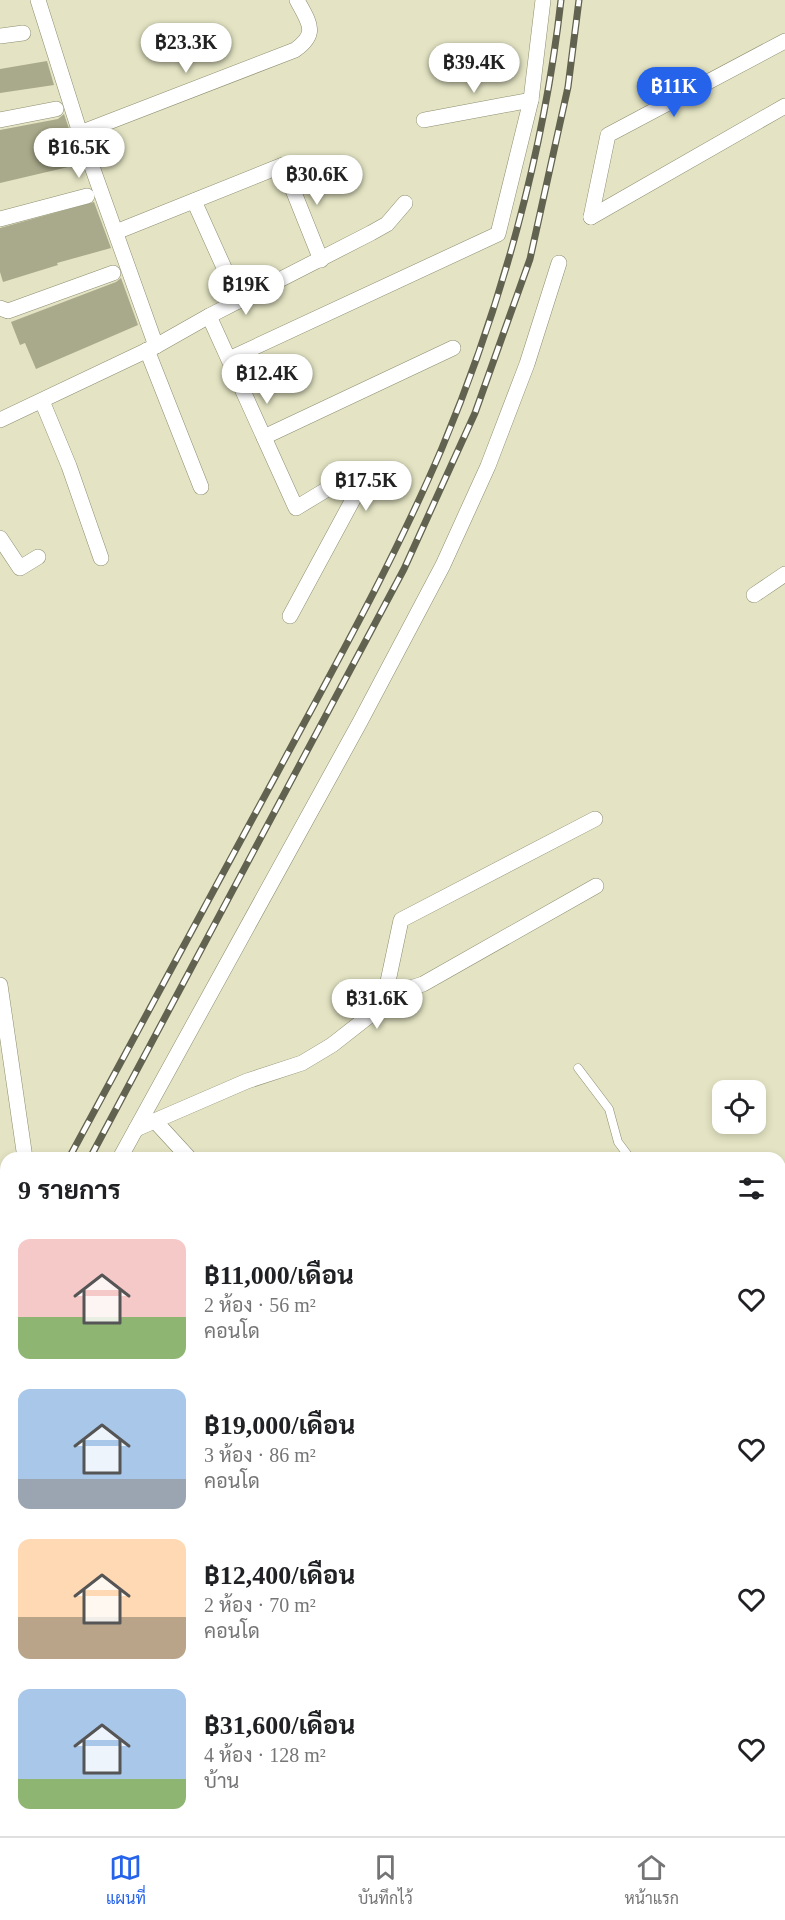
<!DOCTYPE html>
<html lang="th">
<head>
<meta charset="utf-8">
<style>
  :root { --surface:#fff; --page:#f6f6f6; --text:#202124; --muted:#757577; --line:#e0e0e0; --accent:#2563eb }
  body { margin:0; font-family:"Times New Roman",Sarabun,serif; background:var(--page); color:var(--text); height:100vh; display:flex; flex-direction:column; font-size:22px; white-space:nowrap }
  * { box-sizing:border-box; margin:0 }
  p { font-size:20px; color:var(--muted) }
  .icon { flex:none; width:33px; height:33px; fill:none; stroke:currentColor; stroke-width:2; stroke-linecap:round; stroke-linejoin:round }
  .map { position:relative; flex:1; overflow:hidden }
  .side { position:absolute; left:0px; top:1152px; width:786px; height:684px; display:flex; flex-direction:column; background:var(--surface); border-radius:18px 18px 0 0; box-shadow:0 3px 9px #0003 }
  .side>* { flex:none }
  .fabs { position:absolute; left:712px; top:1080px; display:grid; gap:12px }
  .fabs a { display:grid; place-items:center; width:54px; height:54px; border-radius:12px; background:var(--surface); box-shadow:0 3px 9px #0003; font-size:30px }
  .price { position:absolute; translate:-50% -51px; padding:0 14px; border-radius:21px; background:#fff; color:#222; font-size:20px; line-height:39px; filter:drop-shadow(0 2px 3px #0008) }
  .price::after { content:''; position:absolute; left:50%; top:36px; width:18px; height:14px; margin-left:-9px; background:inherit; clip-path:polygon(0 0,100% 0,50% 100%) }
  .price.on { background:var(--accent); color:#fff }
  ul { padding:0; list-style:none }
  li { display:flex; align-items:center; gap:18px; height:150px; padding:0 18px }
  li span { display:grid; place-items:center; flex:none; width:168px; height:120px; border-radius:12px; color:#555 }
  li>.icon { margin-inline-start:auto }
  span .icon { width:72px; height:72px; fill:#fffc; stroke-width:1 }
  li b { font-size:26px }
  h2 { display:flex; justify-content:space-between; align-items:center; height:72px; padding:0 18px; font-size:26px }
  .tabs { display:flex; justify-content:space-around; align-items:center; height:84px; border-top:2px solid var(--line); background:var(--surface); font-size:16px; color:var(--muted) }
  .tabs a { display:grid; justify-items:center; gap:3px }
  .tabs .on { color:var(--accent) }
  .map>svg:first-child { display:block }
  .green { fill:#c5c59c }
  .building { fill:#a9aa8b }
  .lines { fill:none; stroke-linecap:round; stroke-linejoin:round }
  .lane-casing { stroke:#8c8d6f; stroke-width:9 }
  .street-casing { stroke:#8c8d6f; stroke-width:16 }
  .lane { stroke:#fff; stroke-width:8 }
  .street { stroke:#fff; stroke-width:15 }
  .rail-casing { stroke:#626250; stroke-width:7 }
  .rail { stroke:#fff; stroke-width:4.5; stroke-dasharray:14; stroke-linecap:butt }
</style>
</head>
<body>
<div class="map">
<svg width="785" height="1836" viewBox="0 0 785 1836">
  <rect width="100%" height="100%" fill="#e4e4c4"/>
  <path class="green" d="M500 1830H702L705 1836H491Z"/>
  <g class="building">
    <path d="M47 61 54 85 0 93V69Z"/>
    <path d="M64 114 81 164 0 183V130L58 119Z"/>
    <path d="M94 202 111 248 57 263 58 265 3 282 0 272V228Z"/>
    <path d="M121 278 138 325 36 369 25 343 20 345 11 322 116 282Z"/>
  </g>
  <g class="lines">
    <defs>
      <g id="lane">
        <path d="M578 1068 609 1109 618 1142 630 1158"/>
        <path d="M0 1227 6 1221"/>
      </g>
      <g id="street">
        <path d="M38 0 80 133 156 346"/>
        <path d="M0 36 23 33"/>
        <path d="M0 120 56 109"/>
        <path d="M424 120 531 100"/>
        <path d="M80 133 295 50C319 33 309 23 297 0"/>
        <path d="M194 201 239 301"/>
        <path d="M591 217 608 135 785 41"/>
        <path d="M591 217 785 106"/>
        <path d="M0 219 87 196"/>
        <path d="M116 232 283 165 321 260"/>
        <path d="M0 308 8 311 113 273"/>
        <path d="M209 316 296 508 329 488 347 482 354 485 357 492 290 616"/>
        <path d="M147 350 201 487"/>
        <path d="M229 359 498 234 531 100 543 0"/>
        <path d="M42 401 69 466 101 558"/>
        <path d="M0 420 156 346 209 316 371 233 387 224 405 203"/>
        <path d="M264 437 453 348"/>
        <path d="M0 538 20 568 38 557"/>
        <path d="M754 595 785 574"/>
        <path d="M0 985 25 1158"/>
        <path d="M383 1005 401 920 595 819"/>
        <path d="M155 1121 189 1158"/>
        <path d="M136 1129 247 1081 302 1063 332 1045 401 991 423 984 596 886"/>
        <path d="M120 1158 360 722 443 565 488 466 527 364 559 263"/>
        <path d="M780 1285 785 1280"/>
        <path d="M0 1384 6 1373"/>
        <path d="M780 1407 785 1403"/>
        <path d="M780 1481 785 1480"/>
        <path d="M780 1546 785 1544"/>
        <path d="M780 1706 785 1708"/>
        <path d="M0 1713 6 1724"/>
        <path d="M54 1830 59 1836"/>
        <path d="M271 1836 280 1830"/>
      </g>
    </defs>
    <use href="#lane" class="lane-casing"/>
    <use href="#street" class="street-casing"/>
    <use href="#lane" class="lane"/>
    <use href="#street" class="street"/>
    <defs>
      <g id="rail">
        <path d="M69 1158C138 1031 206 904 275 777 333 669 394 561 442 448 501 307 544 152 561 0"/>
        <path d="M90 1158 404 569 475 413 530 259 568 87 579 0"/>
        <path d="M0 1289 6 1277"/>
        <path d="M0 1327 6 1316"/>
      </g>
    </defs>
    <use href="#rail" class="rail-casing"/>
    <use href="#rail" class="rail"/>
  </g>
</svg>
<div class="fabs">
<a><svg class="icon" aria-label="locate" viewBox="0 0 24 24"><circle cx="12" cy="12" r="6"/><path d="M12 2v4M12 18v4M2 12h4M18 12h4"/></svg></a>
</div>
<b class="price" style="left:186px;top:74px">฿23.3K</b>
<b class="price" style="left:474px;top:94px">฿39.4K</b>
<b class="price on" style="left:674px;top:118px">฿11K</b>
<b class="price" style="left:79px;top:179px">฿16.5K</b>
<b class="price" style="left:317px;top:206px">฿30.6K</b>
<b class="price" style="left:246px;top:316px">฿19K</b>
<b class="price" style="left:267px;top:405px">฿12.4K</b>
<b class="price" style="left:366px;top:512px">฿17.5K</b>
<b class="price" style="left:377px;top:1030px">฿31.6K</b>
<section class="side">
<h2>9 รายการ<svg class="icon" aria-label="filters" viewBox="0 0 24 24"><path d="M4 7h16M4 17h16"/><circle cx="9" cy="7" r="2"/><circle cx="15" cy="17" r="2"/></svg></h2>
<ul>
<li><span style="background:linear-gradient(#f6c9c9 65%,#8fb573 0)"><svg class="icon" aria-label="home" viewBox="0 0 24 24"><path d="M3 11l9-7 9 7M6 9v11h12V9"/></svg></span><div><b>฿11,000/เดือน</b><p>2 ห้อง · 56 m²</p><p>คอนโด</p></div><svg class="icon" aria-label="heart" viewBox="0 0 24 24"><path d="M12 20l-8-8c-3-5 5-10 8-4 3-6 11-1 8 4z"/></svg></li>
<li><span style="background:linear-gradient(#a9c7e8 75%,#9aa5b1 0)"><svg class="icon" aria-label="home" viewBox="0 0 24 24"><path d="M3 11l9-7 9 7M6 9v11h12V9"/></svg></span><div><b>฿19,000/เดือน</b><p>3 ห้อง · 86 m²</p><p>คอนโด</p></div><svg class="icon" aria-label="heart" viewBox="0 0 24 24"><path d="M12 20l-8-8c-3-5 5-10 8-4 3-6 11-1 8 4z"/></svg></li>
<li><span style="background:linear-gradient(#ffd9b3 65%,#b9a48a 0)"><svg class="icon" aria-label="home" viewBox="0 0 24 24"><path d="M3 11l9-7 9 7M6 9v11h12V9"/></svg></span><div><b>฿12,400/เดือน</b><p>2 ห้อง · 70 m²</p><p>คอนโด</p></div><svg class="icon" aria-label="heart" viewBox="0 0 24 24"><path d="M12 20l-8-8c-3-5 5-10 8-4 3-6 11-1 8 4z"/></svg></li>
<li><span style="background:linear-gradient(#a9c7e8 75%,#8fb573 0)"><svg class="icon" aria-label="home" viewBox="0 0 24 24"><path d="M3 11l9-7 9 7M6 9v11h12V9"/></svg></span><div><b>฿31,600/เดือน</b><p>4 ห้อง · 128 m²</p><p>บ้าน</p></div><svg class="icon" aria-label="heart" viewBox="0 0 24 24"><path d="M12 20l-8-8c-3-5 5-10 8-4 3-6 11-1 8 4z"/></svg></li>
</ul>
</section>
</div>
<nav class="tabs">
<a class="on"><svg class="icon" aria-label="map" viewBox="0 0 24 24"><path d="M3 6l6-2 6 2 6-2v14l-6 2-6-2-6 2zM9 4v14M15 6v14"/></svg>แผนที่</a>
<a><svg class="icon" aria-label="saved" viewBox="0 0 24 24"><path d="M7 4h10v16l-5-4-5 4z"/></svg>บันทึกไว้</a>
<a><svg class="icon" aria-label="home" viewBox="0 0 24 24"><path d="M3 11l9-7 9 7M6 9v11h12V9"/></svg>หน้าแรก</a>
</nav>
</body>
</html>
